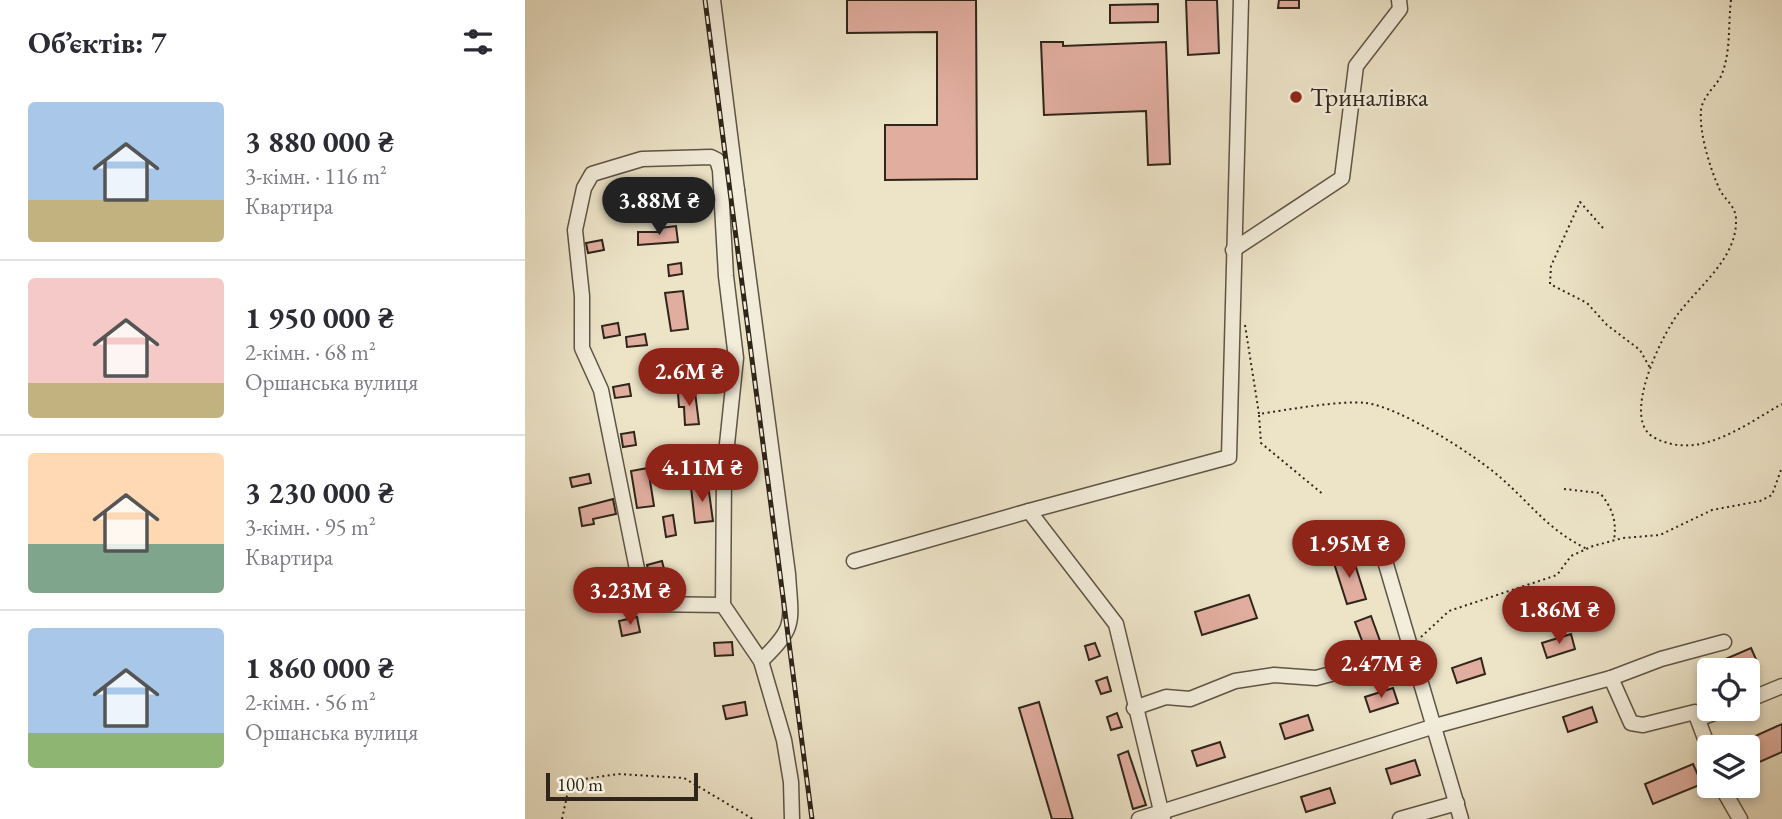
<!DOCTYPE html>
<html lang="uk">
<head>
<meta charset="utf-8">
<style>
  :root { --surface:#fff; --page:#f7f7f7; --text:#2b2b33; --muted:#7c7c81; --line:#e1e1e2; --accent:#8f2418 }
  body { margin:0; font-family:"EB Garamond",serif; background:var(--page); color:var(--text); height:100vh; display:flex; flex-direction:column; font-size:26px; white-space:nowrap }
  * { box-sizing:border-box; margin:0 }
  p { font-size:23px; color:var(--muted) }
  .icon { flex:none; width:38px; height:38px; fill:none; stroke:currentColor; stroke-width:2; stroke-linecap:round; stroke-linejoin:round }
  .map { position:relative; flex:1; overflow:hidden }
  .panel { display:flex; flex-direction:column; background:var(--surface); width:525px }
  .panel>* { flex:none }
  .controls { position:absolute; left:1172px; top:658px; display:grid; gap:14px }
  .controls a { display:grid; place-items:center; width:63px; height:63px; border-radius:7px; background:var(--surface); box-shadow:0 4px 10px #0003; font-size:35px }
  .scale { position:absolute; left:21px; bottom:18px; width:152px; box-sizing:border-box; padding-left:7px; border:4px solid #2f251a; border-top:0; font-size:19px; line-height:24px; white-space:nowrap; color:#2f251a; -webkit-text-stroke:5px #f3eddb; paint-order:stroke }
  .price { position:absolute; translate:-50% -60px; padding:0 16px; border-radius:24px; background:var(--accent); color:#fff; font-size:23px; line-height:46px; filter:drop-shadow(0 2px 4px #0008) }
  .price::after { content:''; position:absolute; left:50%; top:42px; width:21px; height:16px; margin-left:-10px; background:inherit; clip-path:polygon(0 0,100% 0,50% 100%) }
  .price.on { background:#222; color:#fff }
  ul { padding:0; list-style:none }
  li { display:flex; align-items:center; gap:21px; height:175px; padding:0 28px }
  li+li { border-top:2px solid var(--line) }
  li span { display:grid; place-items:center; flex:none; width:196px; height:140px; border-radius:7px; color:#555 }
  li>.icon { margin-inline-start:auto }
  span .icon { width:84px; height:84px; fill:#fffc; stroke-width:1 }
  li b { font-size:30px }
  h2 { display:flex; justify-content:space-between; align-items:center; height:84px; padding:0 28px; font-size:30px }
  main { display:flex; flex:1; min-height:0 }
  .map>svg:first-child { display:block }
  .building { fill:#e1ad9f; stroke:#2f251a; stroke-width:2 }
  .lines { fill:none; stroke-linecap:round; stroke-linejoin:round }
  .minor-casing { stroke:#5e5546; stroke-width:17 }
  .path { stroke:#2f251a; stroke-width:2; stroke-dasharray:2 3.5; stroke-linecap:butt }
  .minor { stroke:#f3eddb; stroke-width:14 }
  .rail-casing { stroke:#2f251a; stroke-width:5 }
  .rail { stroke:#f3eddb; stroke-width:2.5; stroke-dasharray:8; stroke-linecap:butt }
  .poi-dot { fill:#8f2418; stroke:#f3eddb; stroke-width:2.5 }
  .labels { text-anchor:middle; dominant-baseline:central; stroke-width:5; stroke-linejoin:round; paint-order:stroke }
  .poi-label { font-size:26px; fill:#2f251a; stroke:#f3eddb; text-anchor:start }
</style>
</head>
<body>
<main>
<section class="panel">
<h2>Об’єктів: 7<svg class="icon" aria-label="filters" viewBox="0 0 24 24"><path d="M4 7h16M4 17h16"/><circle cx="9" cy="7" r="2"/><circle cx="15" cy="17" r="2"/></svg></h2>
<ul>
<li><span style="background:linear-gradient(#a9c7e8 70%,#c2b280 0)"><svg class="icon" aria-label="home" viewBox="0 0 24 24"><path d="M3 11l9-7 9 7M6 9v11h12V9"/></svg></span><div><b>3 880 000 ₴</b><p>3-кімн. · 116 m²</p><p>Квартира</p></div></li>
<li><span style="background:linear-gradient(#f6c9c9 75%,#c2b280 0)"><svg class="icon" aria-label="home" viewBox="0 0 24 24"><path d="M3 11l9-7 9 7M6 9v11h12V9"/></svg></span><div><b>1 950 000 ₴</b><p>2-кімн. · 68 m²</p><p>Оршанська вулиця</p></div></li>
<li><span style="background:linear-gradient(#ffd9b3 65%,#7fa58c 0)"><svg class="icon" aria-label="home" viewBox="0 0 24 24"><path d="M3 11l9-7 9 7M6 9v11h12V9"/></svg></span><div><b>3 230 000 ₴</b><p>3-кімн. · 95 m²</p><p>Квартира</p></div></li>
<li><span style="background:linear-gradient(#a9c7e8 75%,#8fb573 0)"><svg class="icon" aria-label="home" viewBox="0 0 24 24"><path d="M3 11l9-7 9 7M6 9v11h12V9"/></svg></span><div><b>1 860 000 ₴</b><p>2-кімн. · 56 m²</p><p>Оршанська вулиця</p></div></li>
</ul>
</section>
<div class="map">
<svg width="1257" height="819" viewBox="0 0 1257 819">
  <rect width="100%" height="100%" fill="#ede4c8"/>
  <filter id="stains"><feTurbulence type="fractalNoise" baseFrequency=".00286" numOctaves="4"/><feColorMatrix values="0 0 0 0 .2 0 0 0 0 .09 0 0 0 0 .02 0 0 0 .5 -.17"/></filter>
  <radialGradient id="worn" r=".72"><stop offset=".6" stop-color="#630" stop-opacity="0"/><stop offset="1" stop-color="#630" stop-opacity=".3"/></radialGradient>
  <g class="building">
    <path d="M322 0H451L452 179 360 180V125H412V32L322 33Z"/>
    <path d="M661 0H692L694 53 663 55Z"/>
    <path d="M754 0H774V8H753Z"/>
    <path d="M633 4V22L585 23V5Z"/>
    <path d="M516 42H538V46L641 42 645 164 623 165 621 111 519 115Z"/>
    <path d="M151 226 153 242 113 245V232H135V228Z"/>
    <path d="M77 240 79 250 63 253 61 243Z"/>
    <path d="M156 263 157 274 144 276 143 265Z"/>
    <path d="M158 291 163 329 146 331 140 293Z"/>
    <path d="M93 323 95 335 79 338 77 326Z"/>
    <path d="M120 334 122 345 102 347 101 337Z"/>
    <path d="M104 384 106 396 90 398 88 387Z"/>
    <path d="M170 392 174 424 160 425 159 407H154L153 393Z"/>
    <path d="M109 432 111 445 98 447 96 434Z"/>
    <path d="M123 468 129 506 112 508 106 471Z"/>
    <path d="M64 474 66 483 47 487 45 478Z"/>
    <path d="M183 485 188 521 170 523 166 487Z"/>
    <path d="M88 499 91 514 68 519 69 524 57 526 54 508Z"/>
    <path d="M148 515 151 535 141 537 138 517Z"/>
    <path d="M827 555 841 599 822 604 808 560Z"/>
    <path d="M137 561 140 573 125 577 122 565Z"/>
    <path d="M724 595 732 618 677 635 670 612Z"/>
    <path d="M846 616 858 649 842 654 830 622Z"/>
    <path d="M112 617 115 632 97 636 94 621Z"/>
    <path d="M1046 634 1050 649 1022 658 1017 643Z"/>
    <path d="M207 642 208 655 190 656 189 643Z"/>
    <path d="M570 643 575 656 564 660 560 646Z"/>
    <path d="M1226 648 1234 666 1224 670H1175Z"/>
    <path d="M956 658 960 674 932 683 927 668Z"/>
    <path d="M582 677 586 691 576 694 571 681Z"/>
    <path d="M868 688 873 703 845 712 840 697Z"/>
    <path d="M220 702 222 715 201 719 198 706Z"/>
    <path d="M514 702 548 819H527L494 708Z"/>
    <path d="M1067 707 1072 722 1043 732 1038 717Z"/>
    <path d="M592 713 597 727 586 730 582 717Z"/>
    <path d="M783 715 788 730 760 739 755 724Z"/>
    <path d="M1257 724V752L1223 767V747H1206Z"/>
    <path d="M695 742 700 757 672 766 667 751Z"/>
    <path d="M603 751 621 805 608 809 593 755Z"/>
    <path d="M890 760 895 775 866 784 861 769Z"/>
    <path d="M1168 764 1177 784 1128 804 1120 784Z"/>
    <path d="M805 788 810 803 781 812 776 797Z"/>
  </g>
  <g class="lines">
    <defs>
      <g id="minor">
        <path d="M188 0 212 190 204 196"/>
        <path d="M212 190 263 574C266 623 272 626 236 661"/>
        <path d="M708 250 817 178 831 66 875 9 874 0"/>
        <path d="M855 544 936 819"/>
        <path d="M329 561 504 511"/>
        <path d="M198 605 119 604 76 390 57 348V296L50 230 59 188 67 174 117 159 186 157 192 160 195 170 201 276 211 358 199 473 198 605 236 661 259 740 266 782 267 819"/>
        <path d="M1086 678 1106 723 1118 725 1170 712 1185 752"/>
        <path d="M1223 700 1257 686"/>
        <path d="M609 708 641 697 665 699 710 681 749 675 791 678 877 655 886 648"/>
        <path d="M1173 719 1200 709"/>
        <path d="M1196 786 1215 819"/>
        <path d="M614 819 910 726 1086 678 1136 659 1199 642"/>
        <path d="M638 819 591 624 504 511 704 457 716 0"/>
        <path d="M875 819 932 803"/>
      </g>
    </defs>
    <use href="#minor" class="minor-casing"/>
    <g class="path">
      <path d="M1206 0C1203 25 1206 50 1197 74 1192 86 1178 95 1176 110 1174 133 1185 168 1194 188 1199 200 1211 205 1211 220 1212 258 1174 286 1153 314 1137 335 1094 421 1130 438 1175 461 1219 425 1257 404"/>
      <path d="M1078 228 1055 202 1026 266 1025 284 1062 303 1082 325 1115 350 1125 368"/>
      <path d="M720 325 734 414C761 410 816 400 841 403 875 407 950 455 976 478 1008 506 1022 529 1062 549"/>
      <path d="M734 415 736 443 799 495"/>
      <path d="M1039 489 1075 493C1087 508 1092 520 1089 540"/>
      <path d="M896 637 924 611 1032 575 1046 556 1068 546 1098 538 1135 535 1187 510 1235 501 1247 495 1257 467"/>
      <path d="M37 819 42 796 59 779 93 774 159 778 228 819"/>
    </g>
    <use href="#minor" class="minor"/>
    <defs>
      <path id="rail" d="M180 0 287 819"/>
    </defs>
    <use href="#rail" class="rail-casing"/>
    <use href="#rail" class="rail"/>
  </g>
  <circle class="poi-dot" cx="771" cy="97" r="7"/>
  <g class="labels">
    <g class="poi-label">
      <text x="785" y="97">Триналівка</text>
    </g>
  </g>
  <rect width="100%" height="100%" filter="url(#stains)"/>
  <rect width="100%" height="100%" fill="url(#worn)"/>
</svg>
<div class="controls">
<a><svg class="icon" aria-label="locate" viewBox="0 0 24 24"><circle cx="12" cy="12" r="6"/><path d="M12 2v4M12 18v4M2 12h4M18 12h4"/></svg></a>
<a><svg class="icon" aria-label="layers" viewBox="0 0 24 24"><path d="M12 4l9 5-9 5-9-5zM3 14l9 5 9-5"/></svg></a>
</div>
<div class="scale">100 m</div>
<b class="price on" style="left:134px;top:237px">3.88M ₴</b>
<b class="price" style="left:164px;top:408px">2.6M ₴</b>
<b class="price" style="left:177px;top:504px">4.11M ₴</b>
<b class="price" style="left:824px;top:580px">1.95M ₴</b>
<b class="price" style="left:105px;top:627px">3.23M ₴</b>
<b class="price" style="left:1034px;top:646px">1.86M ₴</b>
<b class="price" style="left:856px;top:700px">2.47M ₴</b>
</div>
</main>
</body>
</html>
